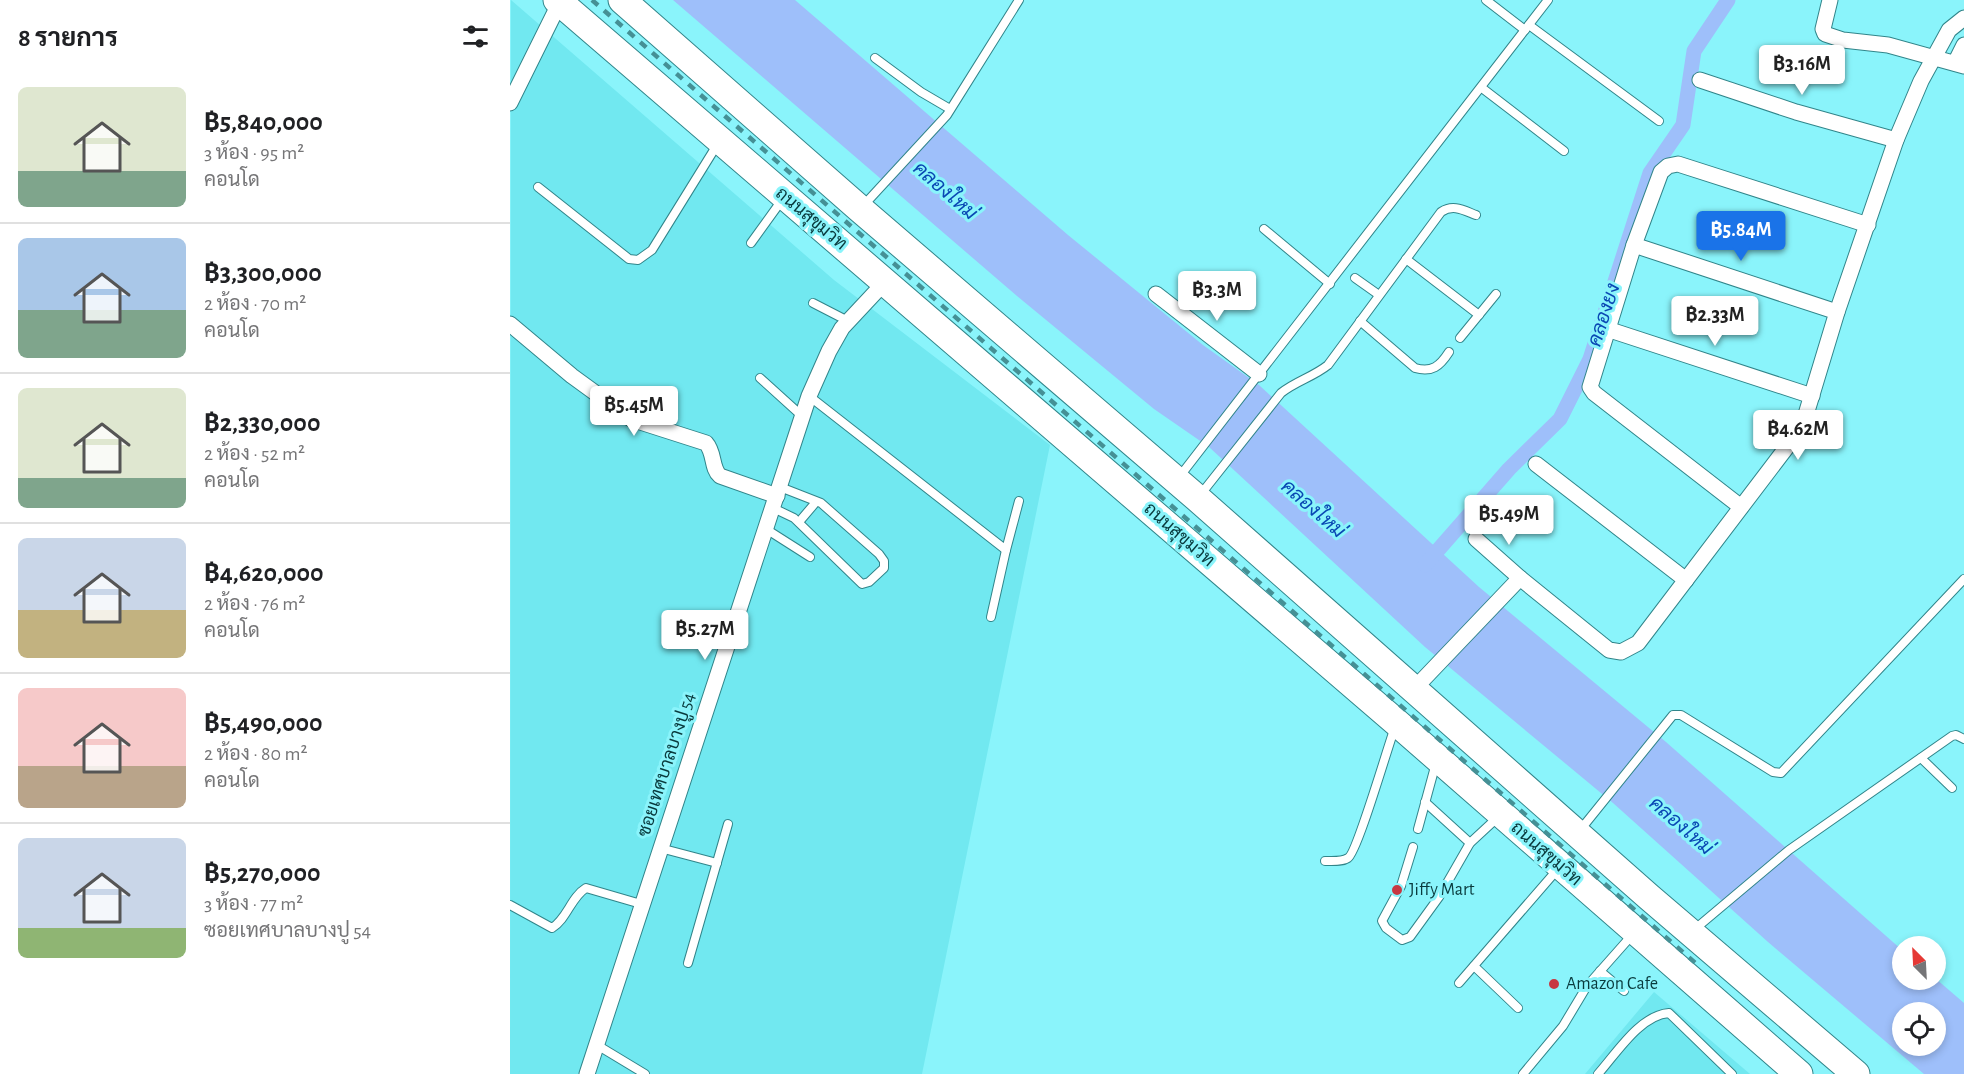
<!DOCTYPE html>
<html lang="th">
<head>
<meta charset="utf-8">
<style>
  :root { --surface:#fff; --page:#f6f6f6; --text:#202124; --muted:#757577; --line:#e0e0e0; --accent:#1a73e8 }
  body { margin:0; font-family:"Alegreya Sans",Sarabun,sans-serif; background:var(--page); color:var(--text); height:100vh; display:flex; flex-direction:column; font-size:22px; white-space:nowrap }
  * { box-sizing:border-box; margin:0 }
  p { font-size:20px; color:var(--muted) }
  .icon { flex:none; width:33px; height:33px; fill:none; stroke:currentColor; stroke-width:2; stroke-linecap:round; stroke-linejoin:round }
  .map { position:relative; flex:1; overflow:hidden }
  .drawer { display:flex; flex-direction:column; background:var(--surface); width:510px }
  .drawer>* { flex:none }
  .needle { width:39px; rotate:336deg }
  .controls { position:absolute; left:1382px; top:936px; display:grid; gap:12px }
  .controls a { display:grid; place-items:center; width:54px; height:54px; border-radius:50%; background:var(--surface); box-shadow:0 3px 9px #0003; font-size:30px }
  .price { position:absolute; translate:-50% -51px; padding:0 14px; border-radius:6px; background:#fff; color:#222; font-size:20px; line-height:39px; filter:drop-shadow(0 2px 3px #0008) }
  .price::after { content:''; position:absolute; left:50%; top:36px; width:18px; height:14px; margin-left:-9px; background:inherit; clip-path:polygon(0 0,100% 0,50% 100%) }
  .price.current { background:var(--accent); color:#fff }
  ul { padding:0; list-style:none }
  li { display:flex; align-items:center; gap:18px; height:150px; padding:0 18px }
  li+li { border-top:2px solid var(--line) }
  li span { display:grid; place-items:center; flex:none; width:168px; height:120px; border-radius:9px; color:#555 }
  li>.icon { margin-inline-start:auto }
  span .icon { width:72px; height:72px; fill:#fffc; stroke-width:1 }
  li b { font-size:26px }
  h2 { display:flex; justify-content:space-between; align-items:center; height:72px; padding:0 18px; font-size:26px }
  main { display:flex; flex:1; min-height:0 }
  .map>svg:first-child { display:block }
  .built { fill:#71e8f0 }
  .water { fill:#9ebffa; fill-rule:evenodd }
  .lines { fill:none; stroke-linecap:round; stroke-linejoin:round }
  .canal { stroke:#9ebffa; stroke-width:15 }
  .lane-casing { stroke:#31858a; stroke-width:10 }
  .street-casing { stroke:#31858a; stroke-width:17 }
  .highway-casing { stroke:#31858a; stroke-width:29 }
  .lane { stroke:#fff; stroke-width:8 }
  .street { stroke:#fff; stroke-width:15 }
  .highway { stroke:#fff; stroke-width:27 }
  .rail { stroke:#459095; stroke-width:4.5; stroke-dasharray:8 8; stroke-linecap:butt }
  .poi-dot { fill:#c73742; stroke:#8af4fb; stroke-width:2 }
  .labels { text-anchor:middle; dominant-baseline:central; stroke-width:6; stroke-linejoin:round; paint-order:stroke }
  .street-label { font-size:18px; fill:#093a3d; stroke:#8af4fb }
  .poi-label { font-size:18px; fill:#093a3d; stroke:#8af4fb; text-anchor:start }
  .water-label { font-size:20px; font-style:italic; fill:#0a48b4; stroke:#8af4fb }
</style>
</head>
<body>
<main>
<section class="drawer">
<h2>8 รายการ<svg class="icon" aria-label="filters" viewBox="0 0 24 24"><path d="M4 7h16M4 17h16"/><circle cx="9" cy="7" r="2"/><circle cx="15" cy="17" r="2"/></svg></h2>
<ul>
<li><span style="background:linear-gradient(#dfe7d0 70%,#7fa58c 0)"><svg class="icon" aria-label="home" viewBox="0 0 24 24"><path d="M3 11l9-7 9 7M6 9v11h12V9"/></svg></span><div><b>฿5,840,000</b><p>3 ห้อง · 95 m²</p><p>คอนโด</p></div></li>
<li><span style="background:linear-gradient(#a9c7e8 60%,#7fa58c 0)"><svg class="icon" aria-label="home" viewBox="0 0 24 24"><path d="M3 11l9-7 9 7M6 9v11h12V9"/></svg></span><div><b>฿3,300,000</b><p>2 ห้อง · 70 m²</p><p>คอนโด</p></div></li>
<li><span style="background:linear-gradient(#dfe7d0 75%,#7fa58c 0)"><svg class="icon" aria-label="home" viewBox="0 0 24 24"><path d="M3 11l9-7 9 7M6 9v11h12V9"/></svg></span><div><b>฿2,330,000</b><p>2 ห้อง · 52 m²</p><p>คอนโด</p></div></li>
<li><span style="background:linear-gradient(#c9d6e8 60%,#c2b280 0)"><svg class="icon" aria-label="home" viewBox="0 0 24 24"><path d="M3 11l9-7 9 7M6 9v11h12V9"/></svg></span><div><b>฿4,620,000</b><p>2 ห้อง · 76 m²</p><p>คอนโด</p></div></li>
<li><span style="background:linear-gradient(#f6c9c9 65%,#b9a48a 0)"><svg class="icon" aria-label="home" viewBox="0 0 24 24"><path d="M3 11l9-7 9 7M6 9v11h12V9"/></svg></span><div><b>฿5,490,000</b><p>2 ห้อง · 80 m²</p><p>คอนโด</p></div></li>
<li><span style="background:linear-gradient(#c9d6e8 75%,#8fb573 0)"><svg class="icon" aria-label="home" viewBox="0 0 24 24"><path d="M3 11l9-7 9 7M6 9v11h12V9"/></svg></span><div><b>฿5,270,000</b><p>3 ห้อง · 77 m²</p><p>ซอยเทศบาลบางปู 54</p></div></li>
</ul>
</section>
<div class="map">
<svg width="1454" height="1074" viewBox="0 0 1454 1074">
  <rect width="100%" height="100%" fill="#8af4fb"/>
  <g class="built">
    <path d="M1 0 324 280 540 445 412 1074H0Z"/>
    <path d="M1144 992 1240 1074H1075Z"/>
  </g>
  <path class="water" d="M163 0H285L558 235 693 345 749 385 969 587 1156 742 1392 950V980L1425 978 1454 1003V1074H1414L1258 942 1103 803 915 647 699 447 644 409 507 296ZM1392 1012H1425V1046H1392Z"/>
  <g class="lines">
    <path class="canal" d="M915 565 999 469 1050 419 1080 359 1140 173 1173 125 1184 51 1218 0"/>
    <defs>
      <g id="lane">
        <path d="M976 0 1015 30"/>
        <path d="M1019 25 1149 121"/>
        <path d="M365 58 411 92 440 109"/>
        <path d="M972 88 1054 151"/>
        <path d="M28 187 119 259 128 260 142 250 207 145"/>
        <path d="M353 206 437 115 509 0"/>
        <path d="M754 229 820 284"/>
        <path d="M241 243 272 200"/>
        <path d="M896 259 969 315"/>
        <path d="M845 278 869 295"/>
        <path d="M303 303 338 321"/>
        <path d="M850 321 905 368C922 373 930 366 939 352"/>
        <path d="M950 338 986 294"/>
        <path d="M250 378 292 416"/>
        <path d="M299 396 496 550 509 501"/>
        <path d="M670 476 1038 0"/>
        <path d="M691 494 771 393C786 381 803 377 818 365L931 212C943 204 953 210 966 215"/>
        <path d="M263 508 284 518 352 584 359 582 374 568V561L369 554 311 503 270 487"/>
        <path d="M289 522 306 502"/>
        <path d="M256 529 300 557"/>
        <path d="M481 617 496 550"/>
        <path d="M1411 758 1442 788"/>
        <path d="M915 802 960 843"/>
        <path d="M908 829 926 763"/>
        <path d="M1071 829 1163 715H1171L1263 772 1271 773 1454 579"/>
        <path d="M903 847 891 886 872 921 876 928 892 940 900 937 929 897 960 843 987 818"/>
        <path d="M150 848 207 863"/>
        <path d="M815 861C823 861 832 862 838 858 847 853 878 746 885 727"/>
        <path d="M0 905 42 928C57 919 61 897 76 888L131 904"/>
        <path d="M1185 929 1279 850 1442 736 1446 735 1454 739"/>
        <path d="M178 963 218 824"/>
        <path d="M964 966 1008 1008"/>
        <path d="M1090 971 1114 991"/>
        <path d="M949 983 1047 870"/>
        <path d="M87 1045 135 1074"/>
        <path d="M1013 1074 1053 1026 1077 986 1123 934"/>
        <path d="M1088 1074C1106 1054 1130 1015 1159 1013L1222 1074"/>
      </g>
      <g id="street">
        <path d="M1320 0 1313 29 1315 34 1333 40 1378 45 1454 66"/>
        <path d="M1445 63 1454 45"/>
        <path d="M1190 80 1286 112 1386 140"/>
        <path d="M0 103 50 2"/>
        <path d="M1124 245 1327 312"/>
        <path d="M646 294 749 374"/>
        <path d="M0 324 62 376 121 419 196 443C205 453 201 468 210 476L267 496"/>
        <path d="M1097 329 1302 396"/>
        <path d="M1026 464 1176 580"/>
        <path d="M1231 507 1084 393 1080 387 1124 245 1151 172 1158 166 1168 164 1358 225"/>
        <path d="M966 539 1010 578"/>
        <path d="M905 688 1010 578 1099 650 1111 652 1128 643 1286 435 1294 421 1327 312 1386 140 1411 81 1439 30 1454 18"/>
        <path d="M77 1074 299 396 319 351 332 328 375 282"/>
      </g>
      <g id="highway">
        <path d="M47 0 886 722 1289 1074"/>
        <path d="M112 0 350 209 687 498 1139 897 1346 1074"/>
      </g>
    </defs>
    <use href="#lane" class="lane-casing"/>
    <use href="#street" class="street-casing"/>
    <use href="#highway" class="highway-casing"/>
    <use href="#lane" class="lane"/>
    <use href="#street" class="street"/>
    <use href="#highway" class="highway"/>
    <path class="rail" d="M82 0 1190 967"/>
  </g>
  <g class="poi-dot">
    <circle cx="887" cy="890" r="6"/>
    <circle cx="1044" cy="984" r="6"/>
  </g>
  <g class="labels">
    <g class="street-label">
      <text transform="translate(301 219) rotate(40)">ถนนสุขุมวิท</text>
      <text transform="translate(669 535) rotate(41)">ถนนสุขุมวิท</text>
      <text transform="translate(157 765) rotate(-72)">ซอยเทศบาลบางปู 54</text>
      <text transform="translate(1036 854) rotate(41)">ถนนสุขุมวิท</text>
    </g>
    <g class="poi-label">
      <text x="899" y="890">Jiffy Mart</text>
      <text x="1056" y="984">Amazon Cafe</text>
    </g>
    <g class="water-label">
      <text transform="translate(435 191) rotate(41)">คลองใหม่</text>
      <text transform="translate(1094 315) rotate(-72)">คลองยง</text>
      <text transform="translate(803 509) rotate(41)">คลองใหม่</text>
      <text transform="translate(1171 826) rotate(41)">คลองใหม่</text>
    </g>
  </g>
</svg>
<div class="controls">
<a><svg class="needle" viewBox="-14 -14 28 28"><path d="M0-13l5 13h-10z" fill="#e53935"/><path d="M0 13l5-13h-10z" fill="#757577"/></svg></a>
<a><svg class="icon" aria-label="locate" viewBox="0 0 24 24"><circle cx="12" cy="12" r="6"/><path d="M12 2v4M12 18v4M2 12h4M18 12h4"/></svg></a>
</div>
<b class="price" style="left:1292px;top:96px">฿3.16M</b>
<b class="price current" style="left:1231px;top:262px">฿5.84M</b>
<b class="price" style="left:707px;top:322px">฿3.3M</b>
<b class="price" style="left:1205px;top:347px">฿2.33M</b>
<b class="price" style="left:124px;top:437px">฿5.45M</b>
<b class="price" style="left:1288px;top:461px">฿4.62M</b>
<b class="price" style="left:999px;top:546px">฿5.49M</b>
<b class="price" style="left:195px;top:661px">฿5.27M</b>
</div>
</main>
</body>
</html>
